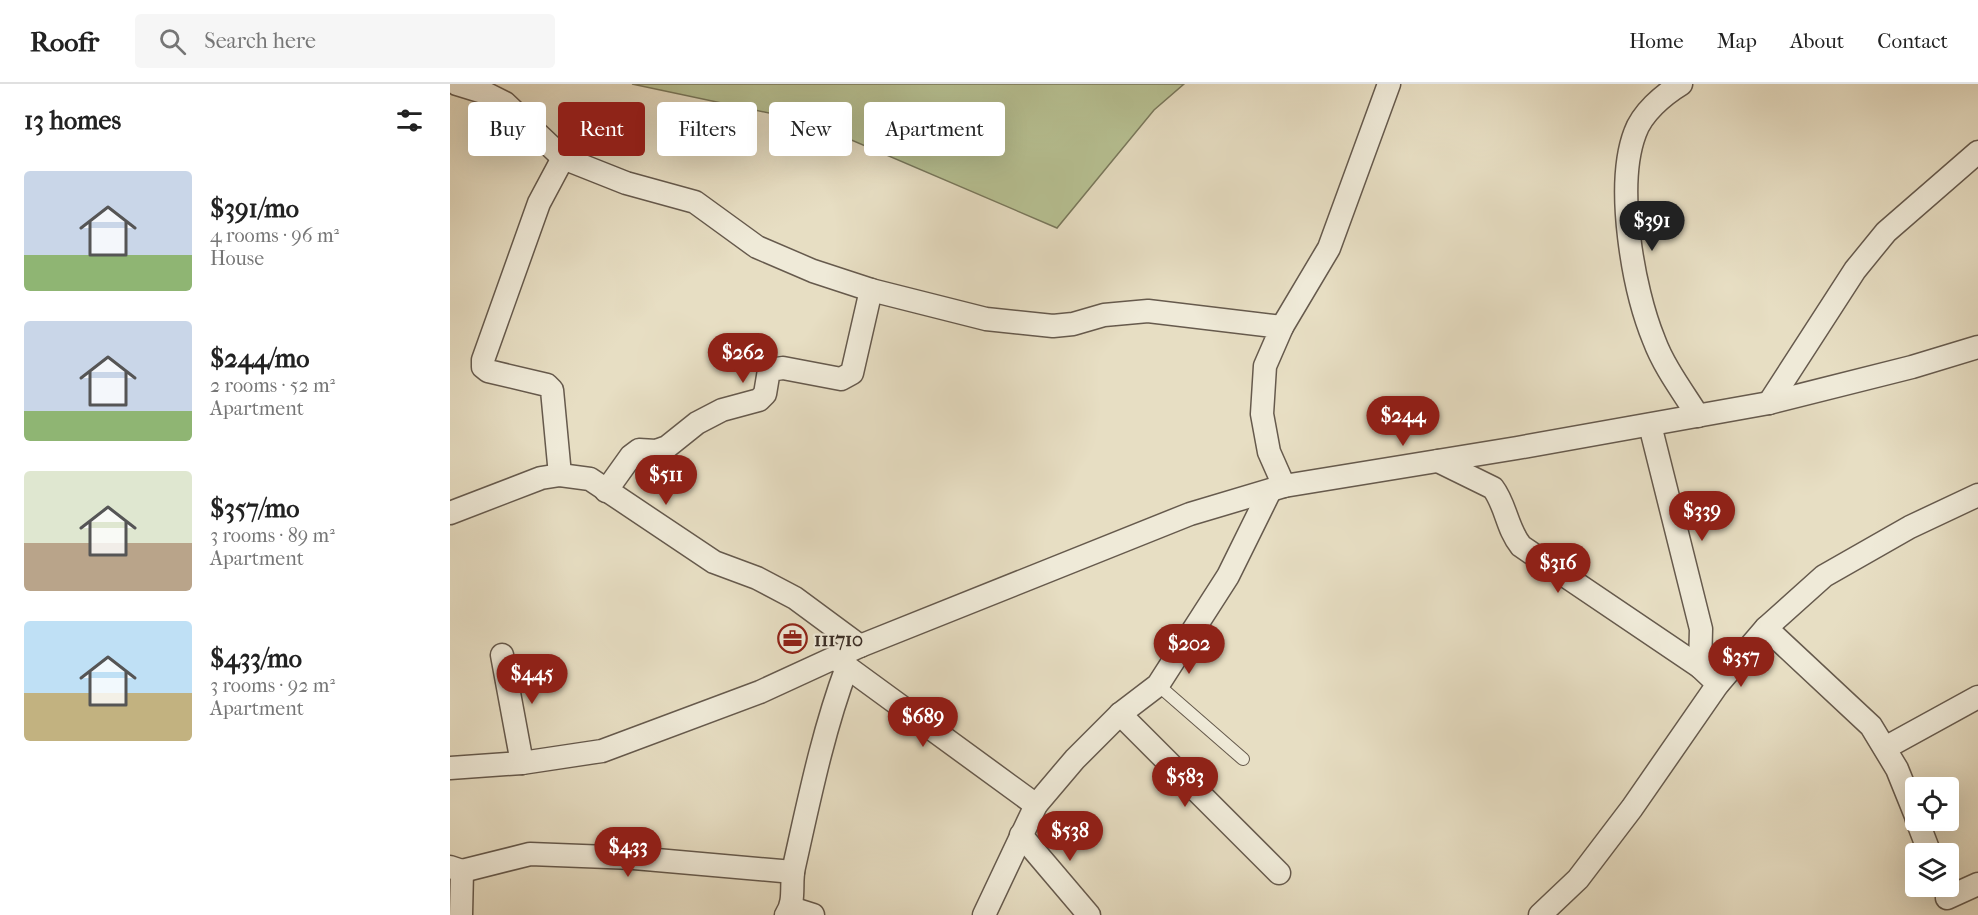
<!DOCTYPE html>
<html lang="en">
<head>
<meta charset="utf-8">
<style>
  :root { --surface:#fff; --page:#f6f6f6; --text:#222; --muted:#767676; --line:#e0e0e0; --accent:#8f2418 }
  body { margin:0; font-family:"IM FELL French Canon",serif; background:var(--page); color:var(--text); height:100vh; display:flex; flex-direction:column; font-size:22px; white-space:nowrap }
  * { box-sizing:border-box; margin:0 }
  p { font-size:20px; color:var(--muted) }
  .icon { flex:none; width:33px; height:33px; fill:none; stroke:currentColor; stroke-width:2; stroke-linecap:round; stroke-linejoin:round }
  .map { position:relative; flex:1; overflow:hidden }
  .drawer { display:flex; flex-direction:column; background:var(--surface); width:450px }
  .drawer>* { flex:none }
  .guide { position:absolute; left:18px; top:18px; width:570px; height:54px; display:flex; gap:12px }
  .tools { position:absolute; left:1455px; top:693px; display:grid; gap:12px }
  .tools a { display:grid; place-items:center; width:54px; height:54px; border-radius:6px; background:var(--surface); box-shadow:0 6px 24px #0002; font-size:30px }
  .price { position:absolute; translate:-50% -51px; padding:0 14px; border-radius:21px; background:var(--accent); color:#fff; font-size:20px; line-height:39px; filter:drop-shadow(0 2px 3px #0008) }
  .price::after { content:''; position:absolute; left:50%; top:36px; width:18px; height:14px; margin-left:-9px; background:inherit; clip-path:polygon(0 0,100% 0,50% 100%) }
  .price.selected { background:#222; color:#fff }
  ul { padding:0; list-style:none }
  li { display:flex; align-items:center; gap:18px; height:150px; padding:0 24px }
  li span { display:grid; place-items:center; flex:none; width:168px; height:120px; border-radius:6px; color:#555 }
  li>.icon { margin-inline-start:auto }
  span .icon { width:72px; height:72px; fill:#fffc; stroke-width:1 }
  li b { font-size:26px }
  h2 { display:flex; justify-content:space-between; align-items:center; height:72px; padding:0 24px; font-size:26px }
  .chip { padding:0 21px; border-radius:6px; background:var(--surface); box-shadow:0 6px 24px #0002; font-size:21px; line-height:54px }
  .chip.selected { background:var(--accent); color:#fff }
  header { display:flex; align-items:center; gap:36px; box-sizing:border-box; height:84px; padding:0 30px; background:var(--surface); border-bottom:2px solid var(--line) }
  header strong { font-size:28px }
  nav { display:flex; gap:33px; margin-inline-start:auto; font-size:21px }
  .search { width:420px; height:54px; background:var(--page); display:flex; align-items:center; gap:15px; box-sizing:border-box; padding:0 21px; border-radius:6px; color:var(--muted); font-size:22px }
  main { display:flex; flex:1; min-height:0 }
  .map>svg:first-child { display:block }
  .green { fill:#b7c193; stroke:#79785c; stroke-width:1.5 }
  .lines { fill:none; stroke-linecap:round; stroke-linejoin:round }
  .service-casing { stroke:#665a4d; stroke-width:14 }
  .minor-casing { stroke:#665a4d; stroke-width:25 }
  .service { stroke:#efead8; stroke-width:12 }
  .minor { stroke:#efead8; stroke-width:22 }
  .labels { text-anchor:middle; dominant-baseline:central; stroke-width:4.5; stroke-linejoin:round; paint-order:stroke }
  .poi-label { font-size:20px; font-weight:bold; fill:#3b2e26; stroke:#efead8; text-anchor:start }
</style>
</head>
<body>
<header>
<strong>Roofr</strong>
<div class="search"><svg class="icon" aria-label="search" viewBox="0 0 24 24"><circle cx="10" cy="10" r="6"/><path d="M15 15l6 6"/></svg>Search here</div>
<nav><a>Home</a><a>Map</a><a>About</a><a>Contact</a></nav>
</header>
<main>
<section class="drawer">
<h2>13 homes<svg class="icon" aria-label="filters" viewBox="0 0 24 24"><path d="M4 7h16M4 17h16"/><circle cx="9" cy="7" r="2"/><circle cx="15" cy="17" r="2"/></svg></h2>
<ul>
<li><span style="background:linear-gradient(#c9d6e8 70%,#8fb573 0)"><svg class="icon" aria-label="home" viewBox="0 0 24 24"><path d="M3 11l9-7 9 7M6 9v11h12V9"/></svg></span><div><b>$391/mo</b><p>4 rooms · 96 m²</p><p>House</p></div></li>
<li><span style="background:linear-gradient(#c9d6e8 75%,#8fb573 0)"><svg class="icon" aria-label="home" viewBox="0 0 24 24"><path d="M3 11l9-7 9 7M6 9v11h12V9"/></svg></span><div><b>$244/mo</b><p>2 rooms · 52 m²</p><p>Apartment</p></div></li>
<li><span style="background:linear-gradient(#dfe7d0 60%,#b9a48a 0)"><svg class="icon" aria-label="home" viewBox="0 0 24 24"><path d="M3 11l9-7 9 7M6 9v11h12V9"/></svg></span><div><b>$357/mo</b><p>3 rooms · 89 m²</p><p>Apartment</p></div></li>
<li><span style="background:linear-gradient(#bfe0f5 60%,#c2b280 0)"><svg class="icon" aria-label="home" viewBox="0 0 24 24"><path d="M3 11l9-7 9 7M6 9v11h12V9"/></svg></span><div><b>$433/mo</b><p>3 rooms · 92 m²</p><p>Apartment</p></div></li>
</ul>
</section>
<div class="map">
<svg width="1528" height="831" viewBox="0 0 1528 831">
  <rect width="100%" height="100%" fill="#e7dec3"/>
  <filter id="stains"><feTurbulence type="fractalNoise" baseFrequency=".00333" numOctaves="4"/><feColorMatrix values="0 0 0 0 .2 0 0 0 0 .09 0 0 0 0 .02 0 0 0 .5 -.17"/></filter>
  <radialGradient id="worn" r=".72"><stop offset=".6" stop-color="#630" stop-opacity="0"/><stop offset="1" stop-color="#630" stop-opacity=".3"/></radialGradient>
  <path class="green" d="M182 0H734L704 26 607 144 357 37Z"/>
  <g class="lines">
    <defs>
      <path id="service" d="M708 601 793 675"/>
      <g id="minor">
        <path d="M7 0 33 8 55 19 113 74 176 99 245 118 307 163 363 187 421 206 536 235 603 242 623 240 654 231 698 227 832 243 815 282 812 330 819 368 834 402"/>
        <path d="M1231 0C1213 11 1192 29 1185 49 1165 102 1183 205 1204 256 1214 283 1233 308 1248 332"/>
        <path d="M832 243 879 164 939 0"/>
        <path d="M1319 319 1405 186 1436 148 1528 68"/>
        <path d="M1200 341 1251 545 1250 583"/>
        <path d="M988 377 1043 404C1056 421 1057 445 1071 462L1250 583 1268 600"/>
        <path d="M110 391 102 306 97 301 38 287 33 283V276L89 119 113 74"/>
        <path d="M156 407 181 372 189 366 206 367 217 363 247 339 272 326 309 316 315 310 319 286 333 284 391 295 402 289 421 206"/>
        <path d="M0 429 91 394 110 391 140 395 264 478 307 494 345 514 410 562"/>
        <path d="M1316 544 1421 642 1447 685 1466 732"/>
        <path d="M52 571 72 679"/>
        <path d="M386 575 586 721"/>
        <path d="M670 630 829 789"/>
        <path d="M1435 664 1528 613"/>
        <path d="M0 684 72 679 152 667 310 608 410 562 740 430 834 402 1067 364 1319 319 1462 283 1528 263"/>
        <path d="M1467 736 1480 770"/>
        <path d="M571 751 639 831"/>
        <path d="M0 783 12 787 11 831"/>
        <path d="M12 787 80 770 184 774 343 788"/>
        <path d="M1497 814 1528 800"/>
        <path d="M341 824 363 831"/>
        <path d="M336 831C346 817 340 799 344 783 359 716 373 647 397 583"/>
        <path d="M534 831 586 721 625 675 670 630 708 601 778 492 819 409"/>
        <path d="M1090 831 1128 795 1182 724 1268 600 1316 544 1374 492 1460 443 1528 411"/>
      </g>
    </defs>
    <use href="#service" class="service-casing"/>
    <use href="#minor" class="minor-casing"/>
    <use href="#service" class="service"/>
    <use href="#minor" class="minor"/>
  </g>
  <defs>
    <symbol id="office-ring" viewBox="-11 -11 22 22"><circle r="9.5" fill="#efead8" stroke="#8f2418" stroke-width="1.5"/><path d="M-6-3h4V-5.5h4V-3h4V5H-6ZM-1-4.5V-3h2v-1.5ZM-6 0V1H6V0Z" fill="#8f2418"/></symbol>
  </defs>
  <g fill-rule="evenodd">
    <use href="#office-ring" x="326" y="538" width="33" height="33"/>
  </g>
  <g class="labels">
    <g class="poi-label">
      <text x="364" y="555">111710</text>
    </g>
  </g>
  <rect width="100%" height="100%" filter="url(#stains)"/>
  <rect width="100%" height="100%" fill="url(#worn)"/>
</svg>
<div class="tools">
<a><svg class="icon" aria-label="locate" viewBox="0 0 24 24"><circle cx="12" cy="12" r="6"/><path d="M12 2v4M12 18v4M2 12h4M18 12h4"/></svg></a>
<a><svg class="icon" aria-label="layers" viewBox="0 0 24 24"><path d="M12 4l9 5-9 5-9-5zM3 14l9 5 9-5"/></svg></a>
</div>
<b class="price selected" style="left:1202px;top:168px">$391</b>
<b class="price" style="left:293px;top:300px">$262</b>
<b class="price" style="left:953px;top:363px">$244</b>
<b class="price" style="left:216px;top:422px">$511</b>
<b class="price" style="left:1252px;top:458px">$339</b>
<b class="price" style="left:1108px;top:510px">$316</b>
<b class="price" style="left:739px;top:591px">$202</b>
<b class="price" style="left:1291px;top:604px">$357</b>
<b class="price" style="left:82px;top:621px">$445</b>
<b class="price" style="left:473px;top:664px">$689</b>
<b class="price" style="left:735px;top:724px">$583</b>
<b class="price" style="left:620px;top:778px">$538</b>
<b class="price" style="left:178px;top:794px">$433</b>
<div class="guide">
<a class="chip">Buy</a>
<a class="chip selected">Rent</a>
<a class="chip">Filters</a>
<a class="chip">New</a>
<a class="chip">Apartment</a>
</div>
</div>
</main>
</body>
</html>
